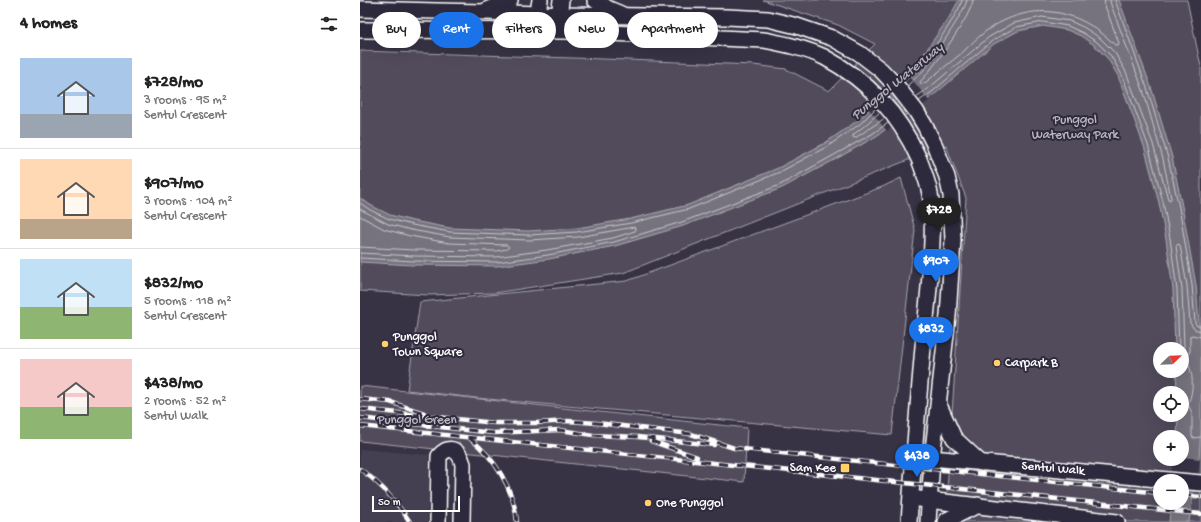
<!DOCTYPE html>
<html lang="en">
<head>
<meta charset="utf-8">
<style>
  :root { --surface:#fff; --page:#f2f2f2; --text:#222; --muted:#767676; --line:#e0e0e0; --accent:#1a73e8 }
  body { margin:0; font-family:"Gochi Hand",sans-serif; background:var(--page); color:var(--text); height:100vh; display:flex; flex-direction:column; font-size:15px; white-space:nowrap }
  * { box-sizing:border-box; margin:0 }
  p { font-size:13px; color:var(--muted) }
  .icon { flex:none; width:22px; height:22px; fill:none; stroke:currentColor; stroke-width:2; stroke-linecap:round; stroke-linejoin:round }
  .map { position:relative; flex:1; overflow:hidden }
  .side { display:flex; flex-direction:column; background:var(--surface); width:360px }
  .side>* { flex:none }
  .guide { position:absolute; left:12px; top:12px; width:380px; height:36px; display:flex; gap:8px }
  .needle { width:26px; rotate:67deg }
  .buttons { position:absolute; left:793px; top:342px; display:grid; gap:8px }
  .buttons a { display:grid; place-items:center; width:36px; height:36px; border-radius:50%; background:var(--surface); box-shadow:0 4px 16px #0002; font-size:20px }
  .scale { position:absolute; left:12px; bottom:10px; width:88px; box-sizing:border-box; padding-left:4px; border:2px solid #fff; border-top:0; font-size:11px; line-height:14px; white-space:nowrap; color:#fff; -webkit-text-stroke:3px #2f2a3d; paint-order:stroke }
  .price { position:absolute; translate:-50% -34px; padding:0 9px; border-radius:14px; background:var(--accent); color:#fff; font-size:13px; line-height:26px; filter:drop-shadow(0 1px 2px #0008) }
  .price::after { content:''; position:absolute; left:50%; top:24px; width:12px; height:9px; margin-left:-6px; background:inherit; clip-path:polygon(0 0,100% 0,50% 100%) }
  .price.active { background:#222; color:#fff }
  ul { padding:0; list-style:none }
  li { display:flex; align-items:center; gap:12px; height:100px; padding:0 20px }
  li+li { border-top:1px solid var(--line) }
  li span { display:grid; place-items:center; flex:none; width:112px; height:80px; border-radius:0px; color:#555 }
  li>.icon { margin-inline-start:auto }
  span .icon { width:48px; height:48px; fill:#fffc; stroke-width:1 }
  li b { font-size:17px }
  h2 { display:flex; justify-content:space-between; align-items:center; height:48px; padding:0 20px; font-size:17px }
  .tag { padding:0 14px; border-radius:18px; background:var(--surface); box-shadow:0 4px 16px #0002; font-size:14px; line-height:36px }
  .tag.active { background:var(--accent); color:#fff }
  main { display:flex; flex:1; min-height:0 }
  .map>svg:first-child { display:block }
  .built { fill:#444051 }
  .green { fill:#514c5c; stroke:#a8a6ae; fill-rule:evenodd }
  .water { fill:#76737f; stroke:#adabb2 }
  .pier { fill:#373345 }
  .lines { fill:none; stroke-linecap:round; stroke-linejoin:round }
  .shore { stroke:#c8c7cc; stroke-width:1 }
  .minor-casing { stroke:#fff; stroke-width:18 }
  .minor { stroke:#2f2a3d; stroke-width:15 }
  .rail-casing { stroke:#fff; stroke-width:4.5 }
  .rail { stroke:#2f2a3d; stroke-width:3; stroke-dasharray:9; stroke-linecap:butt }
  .poi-dot { fill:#ffd166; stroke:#2f2a3d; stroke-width:1.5 }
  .labels { text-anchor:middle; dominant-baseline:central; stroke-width:4; stroke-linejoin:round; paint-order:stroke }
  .park-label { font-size:13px; fill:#b9b7be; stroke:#2f2a3d }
  .poi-label { font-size:13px; fill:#fff; stroke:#2f2a3d; text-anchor:start }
  .street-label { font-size:13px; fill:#fff; stroke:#2f2a3d }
  .water-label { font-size:14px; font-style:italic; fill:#b4b2b9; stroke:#2f2a3d }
</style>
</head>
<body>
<main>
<section class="side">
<h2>4 homes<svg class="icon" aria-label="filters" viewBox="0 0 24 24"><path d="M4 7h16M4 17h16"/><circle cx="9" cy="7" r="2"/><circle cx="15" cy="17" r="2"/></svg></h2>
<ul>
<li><span style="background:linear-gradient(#a9c7e8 70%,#9aa5b1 0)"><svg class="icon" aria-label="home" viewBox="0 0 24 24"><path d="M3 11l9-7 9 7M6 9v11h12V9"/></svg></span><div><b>$728/mo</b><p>3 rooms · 95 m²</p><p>Sentul Crescent</p></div></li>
<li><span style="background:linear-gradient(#ffd9b3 75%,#b9a48a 0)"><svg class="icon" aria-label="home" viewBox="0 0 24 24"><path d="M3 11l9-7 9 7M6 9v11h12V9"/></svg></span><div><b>$907/mo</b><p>3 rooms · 104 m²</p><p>Sentul Crescent</p></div></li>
<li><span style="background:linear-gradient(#bfe0f5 60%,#8fb573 0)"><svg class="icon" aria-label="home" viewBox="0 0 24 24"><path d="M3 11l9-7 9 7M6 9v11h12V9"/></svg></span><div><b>$832/mo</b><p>5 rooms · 118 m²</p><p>Sentul Crescent</p></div></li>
<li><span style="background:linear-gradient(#f6c9c9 60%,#8fb573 0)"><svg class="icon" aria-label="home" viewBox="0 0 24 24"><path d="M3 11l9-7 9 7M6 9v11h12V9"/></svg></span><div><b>$438/mo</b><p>2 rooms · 52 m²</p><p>Sentul Walk</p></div></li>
</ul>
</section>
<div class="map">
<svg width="841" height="522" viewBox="0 0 841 522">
  <rect width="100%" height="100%" fill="#373345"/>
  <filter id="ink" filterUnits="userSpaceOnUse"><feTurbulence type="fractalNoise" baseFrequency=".025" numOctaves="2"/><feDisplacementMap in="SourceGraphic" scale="8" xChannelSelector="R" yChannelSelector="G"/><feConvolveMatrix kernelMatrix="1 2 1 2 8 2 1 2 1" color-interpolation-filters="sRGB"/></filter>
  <g filter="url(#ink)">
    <path class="built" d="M0 449 69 455 68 522H0Z"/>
    <g class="green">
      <path d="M403 0H827L841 67V522H585L606 198 586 145 263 273 134 293 68 295 0 291V51L243 59 393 65 426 69 469 91 515 44 478 25ZM800 349H822V371H800ZM800 393H822V415H800ZM800 437H822V459H800ZM800 481H822V503H800Z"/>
      <path d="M541 178 555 230 532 435 116 398 47 390 60 302 267 281 522 187Z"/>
      <path d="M0 386 387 428 384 482 0 441Z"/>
    </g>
    <path class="water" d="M599 0H759L791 87 812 157 822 206 836 285 841 347V430L839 457 829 522H809L811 503H822V437H817L818 415H822V393H817L816 371H822V349H815L813 290 806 239 799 203 784 146 758 76 748 59 734 45 721 36 707 30 683 26 658 31 634 44 574 95 515 137 476 159 422 188 323 226 255 246 189 259 137 266 53 265 0 262V198L12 206 30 215 53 221 90 228 168 231 217 228 270 219 328 205 418 168 465 143 497 121 556 65 590 16Z"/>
    <g class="pier">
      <path d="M545 72 555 83 569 101 549 115 536 97 528 89Z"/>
      <path d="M525 91 542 112 546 117 527 131 508 108Z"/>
      <path d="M822 457 840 459 836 490 822 489V481H811L813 459H822Z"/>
    </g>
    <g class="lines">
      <g class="shore">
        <path d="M613 0C612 15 572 70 560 82L561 84 565 83C578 72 591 62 603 52 610 45 618 37 626 31 671 0 717 7 755 45H758L759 43 745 6 744 0"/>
        <path d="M755 0 787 88 808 158 819 207 832 285 835 323 837 326H841"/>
        <path d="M544 82C549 77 555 72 560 67 568 56 601 11 602 0"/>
        <path d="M547 86C552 81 558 76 563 71 571 61 606 10 607 0"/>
        <path d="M556 97 569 88 629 37 654 23 682 17 710 21 725 28 740 38 755 53 766 72 793 144 808 199 810 200 811 198 803 159 783 90 751 5 750 0"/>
        <path d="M559 101 572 92 632 41 656 27 683 22 708 26 723 33 737 42 751 56 762 75 788 145 803 202 810 238 817 290 819 349"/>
        <path d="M520 112 503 127 493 135V137L495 138 525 118"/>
        <path d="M0 203 10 210 29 219 52 225 90 232 168 235 217 232 271 223 329 209 420 172 468 146 500 124 516 108"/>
        <path d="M0 209 28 224 51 230 90 237 169 240 218 237 274 227 276 229 275 231 253 238 187 250 136 257 54 256 0 253"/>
        <path d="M0 216 24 229 50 236 89 243 147 245 149 247 147 249 136 251 54 250 0 247"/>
        <path d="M0 258 53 261 137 262 188 255 254 242 322 222 420 185 512 134 528 123"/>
        <path d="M841 337 832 335 830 336V351L826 360C834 371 834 391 828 404L832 413V437L834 438 841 437"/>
        <path d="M822 354 824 348 822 289 816 246 818 244 820 245 827 286 830 323 834 329 841 331"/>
      </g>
      <defs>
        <g id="minor">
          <path d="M235 0 249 9 261 14"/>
          <path d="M0 9 76 11 124 12 207 15 367 17 408 19 437 26 472 38 499 53 521 70 539 89 556 111 565 126 575 146 587 177 591 195 593 240 588 316 572 459 568 522"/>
          <path d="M127 10 150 0"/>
          <path d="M176 24 180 0"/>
          <path d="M198 25 201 0"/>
          <path d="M0 30 205 31 404 40C424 44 445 48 464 57 509 81 539 114 559 159 563 170 568 182 570 194 574 217 572 240 571 263 569 291 566 319 563 347 558 406 553 464 549 522"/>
          <path d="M579 405 594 438 621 463"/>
          <path d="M565 464 572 459H582L841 483"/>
          <path d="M559 499 757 522"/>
          <path d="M78 522 79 456C90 444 99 450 103 464L102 522"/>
          <path d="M586 522 587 520 618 505"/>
        </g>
      </defs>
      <use href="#minor" class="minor-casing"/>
      <use href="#minor" class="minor"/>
      <defs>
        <g id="rail">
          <path d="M0 399 30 402 64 413"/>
          <path d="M0 409 135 423H177L208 421 237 423 331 434 374 448 800 493"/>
          <path d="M0 418 133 433 200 430 233 435 278 437 354 445"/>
          <path d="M0 426 841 514"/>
          <path d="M109 438C135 457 154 490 157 522"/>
          <path d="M291 441 337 457"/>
          <path d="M0 469C20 483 37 502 50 522"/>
          <path d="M822 495 841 497"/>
        </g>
      </defs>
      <use href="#rail" class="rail-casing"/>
      <use href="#rail" class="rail"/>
    </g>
  </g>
  <g class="poi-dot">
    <circle cx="25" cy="344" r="4"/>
    <circle cx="637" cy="363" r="4"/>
    <rect x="480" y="463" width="10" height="10" rx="2"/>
    <circle cx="288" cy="503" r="4"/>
  </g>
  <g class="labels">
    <g class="park-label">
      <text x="715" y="120">Punggol<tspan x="715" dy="15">Waterway Park</tspan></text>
      <text x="57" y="420">Punggol Green</text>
    </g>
    <g class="poi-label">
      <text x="33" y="337">Punggol<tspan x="33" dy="15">Town Square</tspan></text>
      <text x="645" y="363">Carpark B</text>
      <text x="476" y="468" text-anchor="end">Sam Kee</text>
      <text x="296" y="503">One Punggol</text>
    </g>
    <g class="street-label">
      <text transform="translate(693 469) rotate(5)">Sentul Walk</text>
    </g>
    <g class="water-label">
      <text transform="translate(538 82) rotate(-39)">Punggol Waterway</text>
    </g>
  </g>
</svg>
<div class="buttons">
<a><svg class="needle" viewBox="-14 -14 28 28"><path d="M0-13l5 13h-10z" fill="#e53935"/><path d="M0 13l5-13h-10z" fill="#767676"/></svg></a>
<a><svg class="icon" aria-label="locate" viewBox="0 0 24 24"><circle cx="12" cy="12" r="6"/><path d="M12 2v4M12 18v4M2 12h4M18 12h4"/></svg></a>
<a>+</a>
<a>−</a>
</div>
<div class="scale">50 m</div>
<b class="price active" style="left:579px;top:232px">$728</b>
<b class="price" style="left:576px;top:283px">$907</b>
<b class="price" style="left:571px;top:351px">$832</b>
<b class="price" style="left:557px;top:478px">$438</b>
<div class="guide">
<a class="tag">Buy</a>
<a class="tag active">Rent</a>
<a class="tag">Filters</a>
<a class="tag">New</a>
<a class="tag">Apartment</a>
</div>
</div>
</main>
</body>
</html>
